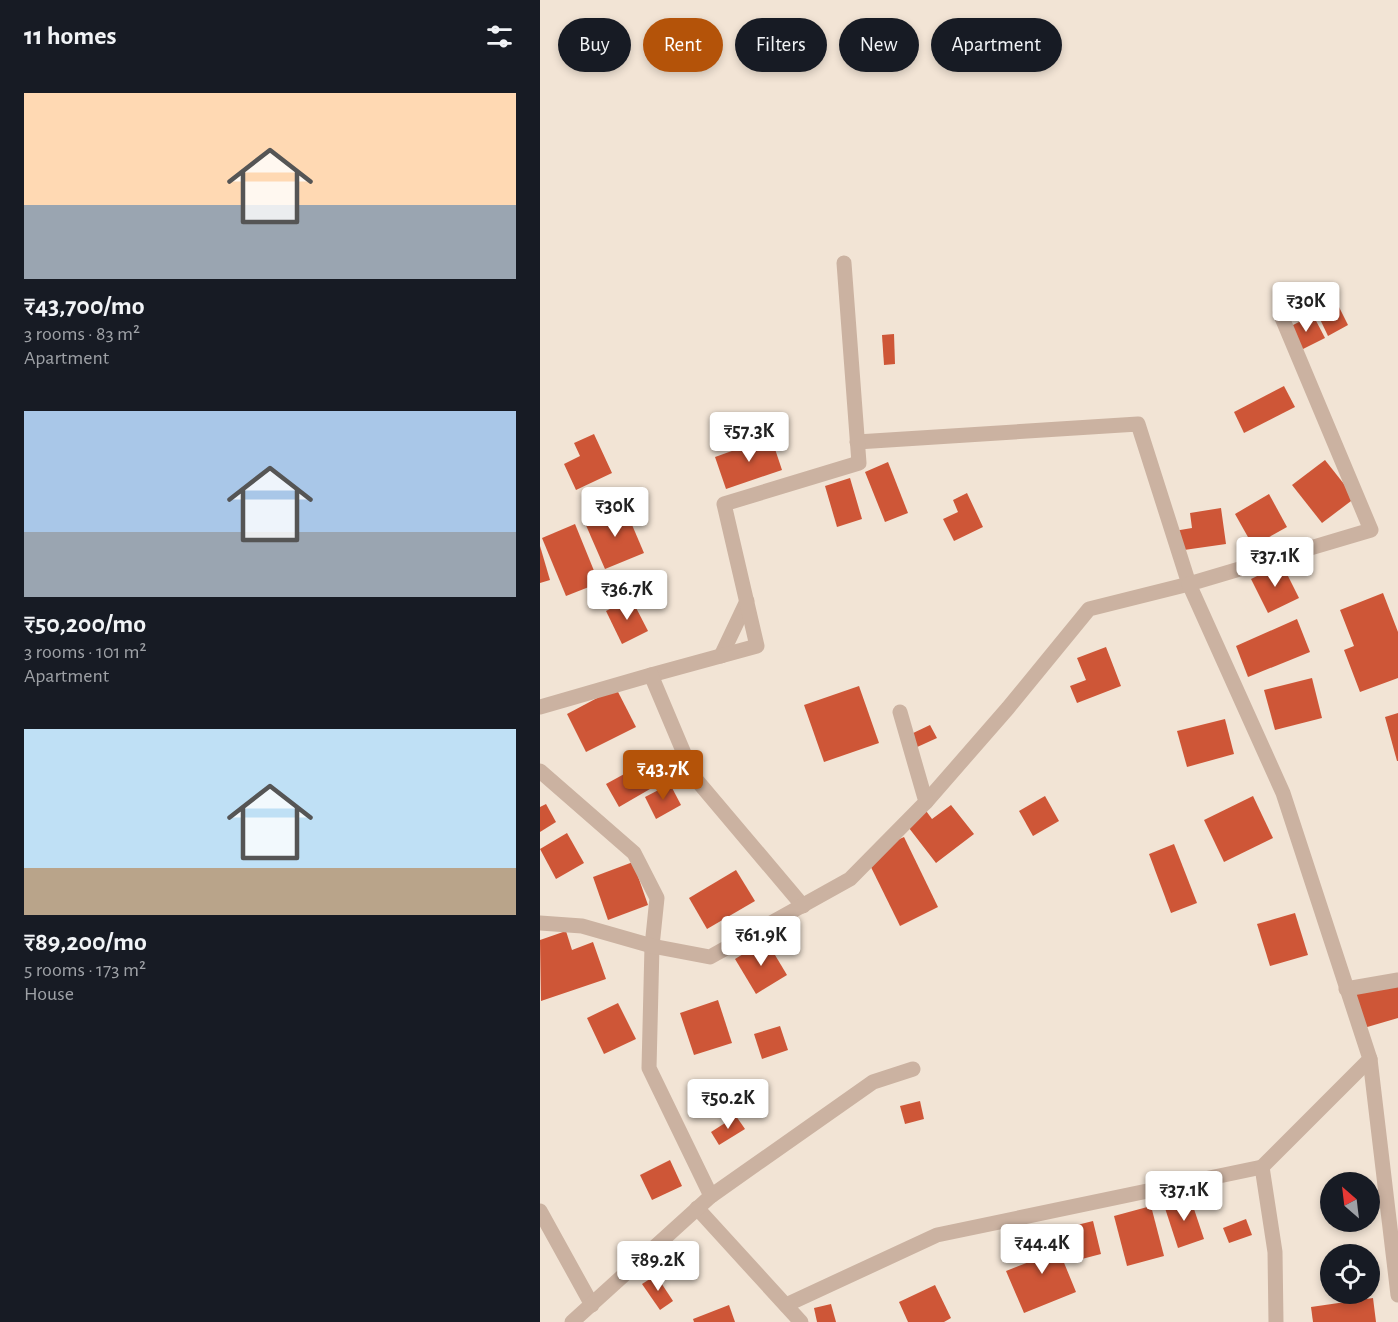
<!DOCTYPE html>
<html lang="en">
<head>
<meta charset="utf-8">
<style>
  :root { --surface:#171b24; --page:#242831; --text:#f1f3f6; --muted:#9ea1a6; --accent:#b45309 }
  body { margin:0; font-family:"Alegreya Sans",sans-serif; background:var(--page); color:var(--text); height:100vh; display:flex; flex-direction:column; font-size:22px; white-space:nowrap }
  * { box-sizing:border-box; margin:0 }
  p { font-size:20px; color:var(--muted) }
  .icon { flex:none; width:33px; height:33px; fill:none; stroke:currentColor; stroke-width:2; stroke-linecap:round; stroke-linejoin:round }
  .map { position:relative; flex:1; overflow:hidden }
  .panel { display:flex; flex-direction:column; background:var(--surface); width:540px }
  .panel>* { flex:none }
  .hud { position:absolute; left:18px; top:18px; width:570px; height:54px; display:flex; gap:12px }
  .needle { width:39px; rotate:332deg }
  .buttons { position:absolute; left:780px; top:1172px; display:grid; gap:12px }
  .buttons a { display:grid; place-items:center; width:60px; height:60px; border-radius:50%; background:var(--surface); box-shadow:0 3px 9px #0003; font-size:30px }
  .price { position:absolute; translate:-50% -51px; padding:0 14px; border-radius:6px; background:#fff; color:#222; font-size:20px; line-height:39px; filter:drop-shadow(0 2px 3px #0008) }
  .price::after { content:''; position:absolute; left:50%; top:36px; width:18px; height:14px; margin-left:-9px; background:inherit; clip-path:polygon(0 0,100% 0,50% 100%) }
  .price.on { background:var(--accent); color:#fff }
  ul { padding:0; list-style:none }
  li { display:grid; align-content:center; gap:12px; height:318px; padding:0 24px }
  li span { display:grid; place-items:center; height:186px; border-radius:0px; color:#555 }
  li>.icon { margin-inline-start:auto }
  span .icon { width:108px; height:108px; fill:#fffc; stroke-width:1 }
  li b { font-size:26px }
  h2 { display:flex; justify-content:space-between; align-items:center; height:72px; padding:0 24px; font-size:26px }
  .chip { padding:0 21px; border-radius:27px; background:var(--surface); box-shadow:0 3px 9px #0003; font-size:21px; line-height:54px }
  .chip.on { background:var(--accent); color:#fff }
  main { display:flex; flex:1; min-height:0 }
  .map>svg:first-child { display:block }
  .building { fill:#ce5637 }
  .lines { fill:none; stroke-linecap:round; stroke-linejoin:round }
  .minor { stroke:#cbb2a1; stroke-width:15 }
</style>
</head>
<body>
<main>
<section class="panel">
<h2>11 homes<svg class="icon" aria-label="filters" viewBox="0 0 24 24"><path d="M4 7h16M4 17h16"/><circle cx="9" cy="7" r="2"/><circle cx="15" cy="17" r="2"/></svg></h2>
<ul>
<li><span style="background:linear-gradient(#ffd9b3 60%,#9aa5b1 0)"><svg class="icon" aria-label="home" viewBox="0 0 24 24"><path d="M3 11l9-7 9 7M6 9v11h12V9"/></svg></span><div><b>₹43,700/mo</b><p>3 rooms · 83 m²</p><p>Apartment</p></div></li>
<li><span style="background:linear-gradient(#a9c7e8 65%,#9aa5b1 0)"><svg class="icon" aria-label="home" viewBox="0 0 24 24"><path d="M3 11l9-7 9 7M6 9v11h12V9"/></svg></span><div><b>₹50,200/mo</b><p>3 rooms · 101 m²</p><p>Apartment</p></div></li>
<li><span style="background:linear-gradient(#bfe0f5 75%,#b9a48a 0)"><svg class="icon" aria-label="home" viewBox="0 0 24 24"><path d="M3 11l9-7 9 7M6 9v11h12V9"/></svg></span><div><b>₹89,200/mo</b><p>5 rooms · 173 m²</p><p>House</p></div></li>
</ul>
</section>
<div class="map">
<svg width="858" height="1322" viewBox="0 0 858 1322">
  <rect width="100%" height="100%" fill="#f2e4d5"/>
  <g class="building">
    <path d="M798 305 808 325 788 336 778 315Z"/>
    <path d="M773 315 785 338 759 351 747 328Z"/>
    <path d="M354 334 355 364 344 365 342 335Z"/>
    <path d="M744 386 755 407 704 433 694 412Z"/>
    <path d="M54 434 72 473 36 490 24 464 40 456 34 443Z"/>
    <path d="M231 437 242 470 186 489 175 457Z"/>
    <path d="M785 460 815 498 782 523 752 485Z"/>
    <path d="M348 462 368 513 345 522 325 472Z"/>
    <path d="M310 478 322 519 297 527 285 486Z"/>
    <path d="M427 493 443 527 414 541 403 519 418 512 413 500Z"/>
    <path d="M729 494 747 527 713 546 695 514Z"/>
    <path d="M84 506 104 553 65 569 45 523Z"/>
    <path d="M681 508 686 544 637 551 634 531 652 528 650 513Z"/>
    <path d="M35 524 59 583 26 596 2 538Z"/>
    <path d="M0 546 10 580 0 583Z"/>
    <path d="M742 564 759 598 728 613 711 579Z"/>
    <path d="M843 593 858 632V678L820 692 804 650 814 646 800 610Z"/>
    <path d="M91 598 108 631 82 644 66 611Z"/>
    <path d="M757 619 770 652 708 677 696 646Z"/>
    <path d="M566 647 581 686 537 703 530 686 546 680 537 658Z"/>
    <path d="M772 678 782 718 735 730 724 690Z"/>
    <path d="M319 686 339 743 284 762 264 705Z"/>
    <path d="M76 688 96 727 46 752 27 714Z"/>
    <path d="M858 713V761H857L845 717Z"/>
    <path d="M685 719 694 754 647 767 637 731Z"/>
    <path d="M390 725 397 738 375 748 369 735Z"/>
    <path d="M97 767 110 789 79 807 66 784Z"/>
    <path d="M130 784 141 805 116 819 105 797Z"/>
    <path d="M505 796 519 821 493 836 479 811Z"/>
    <path d="M713 796 733 838 684 862 664 820Z"/>
    <path d="M6 804 16 822 0 832V807Z"/>
    <path d="M381 804 392 819 411 805 434 834 396 863 362 819Z"/>
    <path d="M27 833 44 863 16 879 0 849Z"/>
    <path d="M364 837 398 907 360 926 325 855Z"/>
    <path d="M634 844 657 903 631 913 609 854Z"/>
    <path d="M93 862 108 905 68 920 53 877Z"/>
    <path d="M196 870 215 901 167 929 149 898Z"/>
    <path d="M755 913 768 955 730 966 717 924Z"/>
    <path d="M26 931 32 950 53 942 66 979 1 1001 0 940Z"/>
    <path d="M226 940 247 975 216 994 195 959Z"/>
    <path d="M858 979V1018L817 1030 807 994Z"/>
    <path d="M178 1000 192 1043 154 1055 140 1013Z"/>
    <path d="M78 1003 96 1039 64 1054 47 1018Z"/>
    <path d="M240 1026 248 1050 222 1059 214 1034Z"/>
    <path d="M380 1101 384 1119 365 1124 360 1106Z"/>
    <path d="M196 1116 205 1129 179 1145 171 1132Z"/>
    <path d="M130 1160 142 1186 112 1200 100 1175Z"/>
    <path d="M650 1197 664 1239 638 1248 624 1205Z"/>
    <path d="M611 1206 624 1256 587 1266 574 1216Z"/>
    <path d="M706 1219 712 1235 689 1243 683 1228Z"/>
    <path d="M553 1221 561 1254 538 1260 529 1227Z"/>
    <path d="M509 1226 536 1292 484 1313 466 1271 502 1257 492 1233Z"/>
    <path d="M486 1232 491 1256 474 1260 468 1236Z"/>
    <path d="M116 1275 133 1301 120 1310 102 1284Z"/>
    <path d="M395 1285 411 1318 404 1322H368L359 1302Z"/>
    <path d="M833 1298 836 1322H773L771 1307Z"/>
    <path d="M291 1304 296 1322H277L274 1308Z"/>
    <path d="M189 1305 195 1322H154L153 1319Z"/>
  </g>
  <g class="lines">
    <g class="minor">
      <path d="M317 442 598 424 649 584 549 609 468 708 386 802"/>
      <path d="M181 656 207 601"/>
      <path d="M111 675 217 646 184 504 319 463 304 263"/>
      <path d="M0 707 111 675 154 777 263 906"/>
      <path d="M0 771 94 853 117 898 112 946 109 1068 171 1196"/>
      <path d="M0 923 42 926 112 946 170 957 310 879 386 802 360 712"/>
      <path d="M806 989 858 980"/>
      <path d="M830 1059 858 1295"/>
      <path d="M157 1208 261 1322"/>
      <path d="M0 1211 52 1305"/>
      <path d="M246 1305 397 1235 722 1167"/>
      <path d="M32 1322 171 1196 333 1082 373 1069"/>
      <path d="M736 1322 735 1252 722 1167 830 1059 743 793 649 584 831 530 740 313"/>
    </g>
  </g>
</svg>
<div class="buttons">
<a><svg class="needle" viewBox="-14 -14 28 28"><path d="M0-13l5 13h-10z" fill="#e53935"/><path d="M0 13l5-13h-10z" fill="#9ea1a6"/></svg></a>
<a><svg class="icon" aria-label="locate" viewBox="0 0 24 24"><circle cx="12" cy="12" r="6"/><path d="M12 2v4M12 18v4M2 12h4M18 12h4"/></svg></a>
</div>
<b class="price" style="left:766px;top:333px">₹30K</b>
<b class="price" style="left:209px;top:463px">₹57.3K</b>
<b class="price" style="left:75px;top:538px">₹30K</b>
<b class="price" style="left:735px;top:588px">₹37.1K</b>
<b class="price" style="left:87px;top:621px">₹36.7K</b>
<b class="price on" style="left:123px;top:801px">₹43.7K</b>
<b class="price" style="left:221px;top:967px">₹61.9K</b>
<b class="price" style="left:188px;top:1130px">₹50.2K</b>
<b class="price" style="left:644px;top:1222px">₹37.1K</b>
<b class="price" style="left:502px;top:1275px">₹44.4K</b>
<b class="price" style="left:118px;top:1292px">₹89.2K</b>
<div class="hud">
<a class="chip">Buy</a>
<a class="chip on">Rent</a>
<a class="chip">Filters</a>
<a class="chip">New</a>
<a class="chip">Apartment</a>
</div>
</div>
</main>
</body>
</html>
